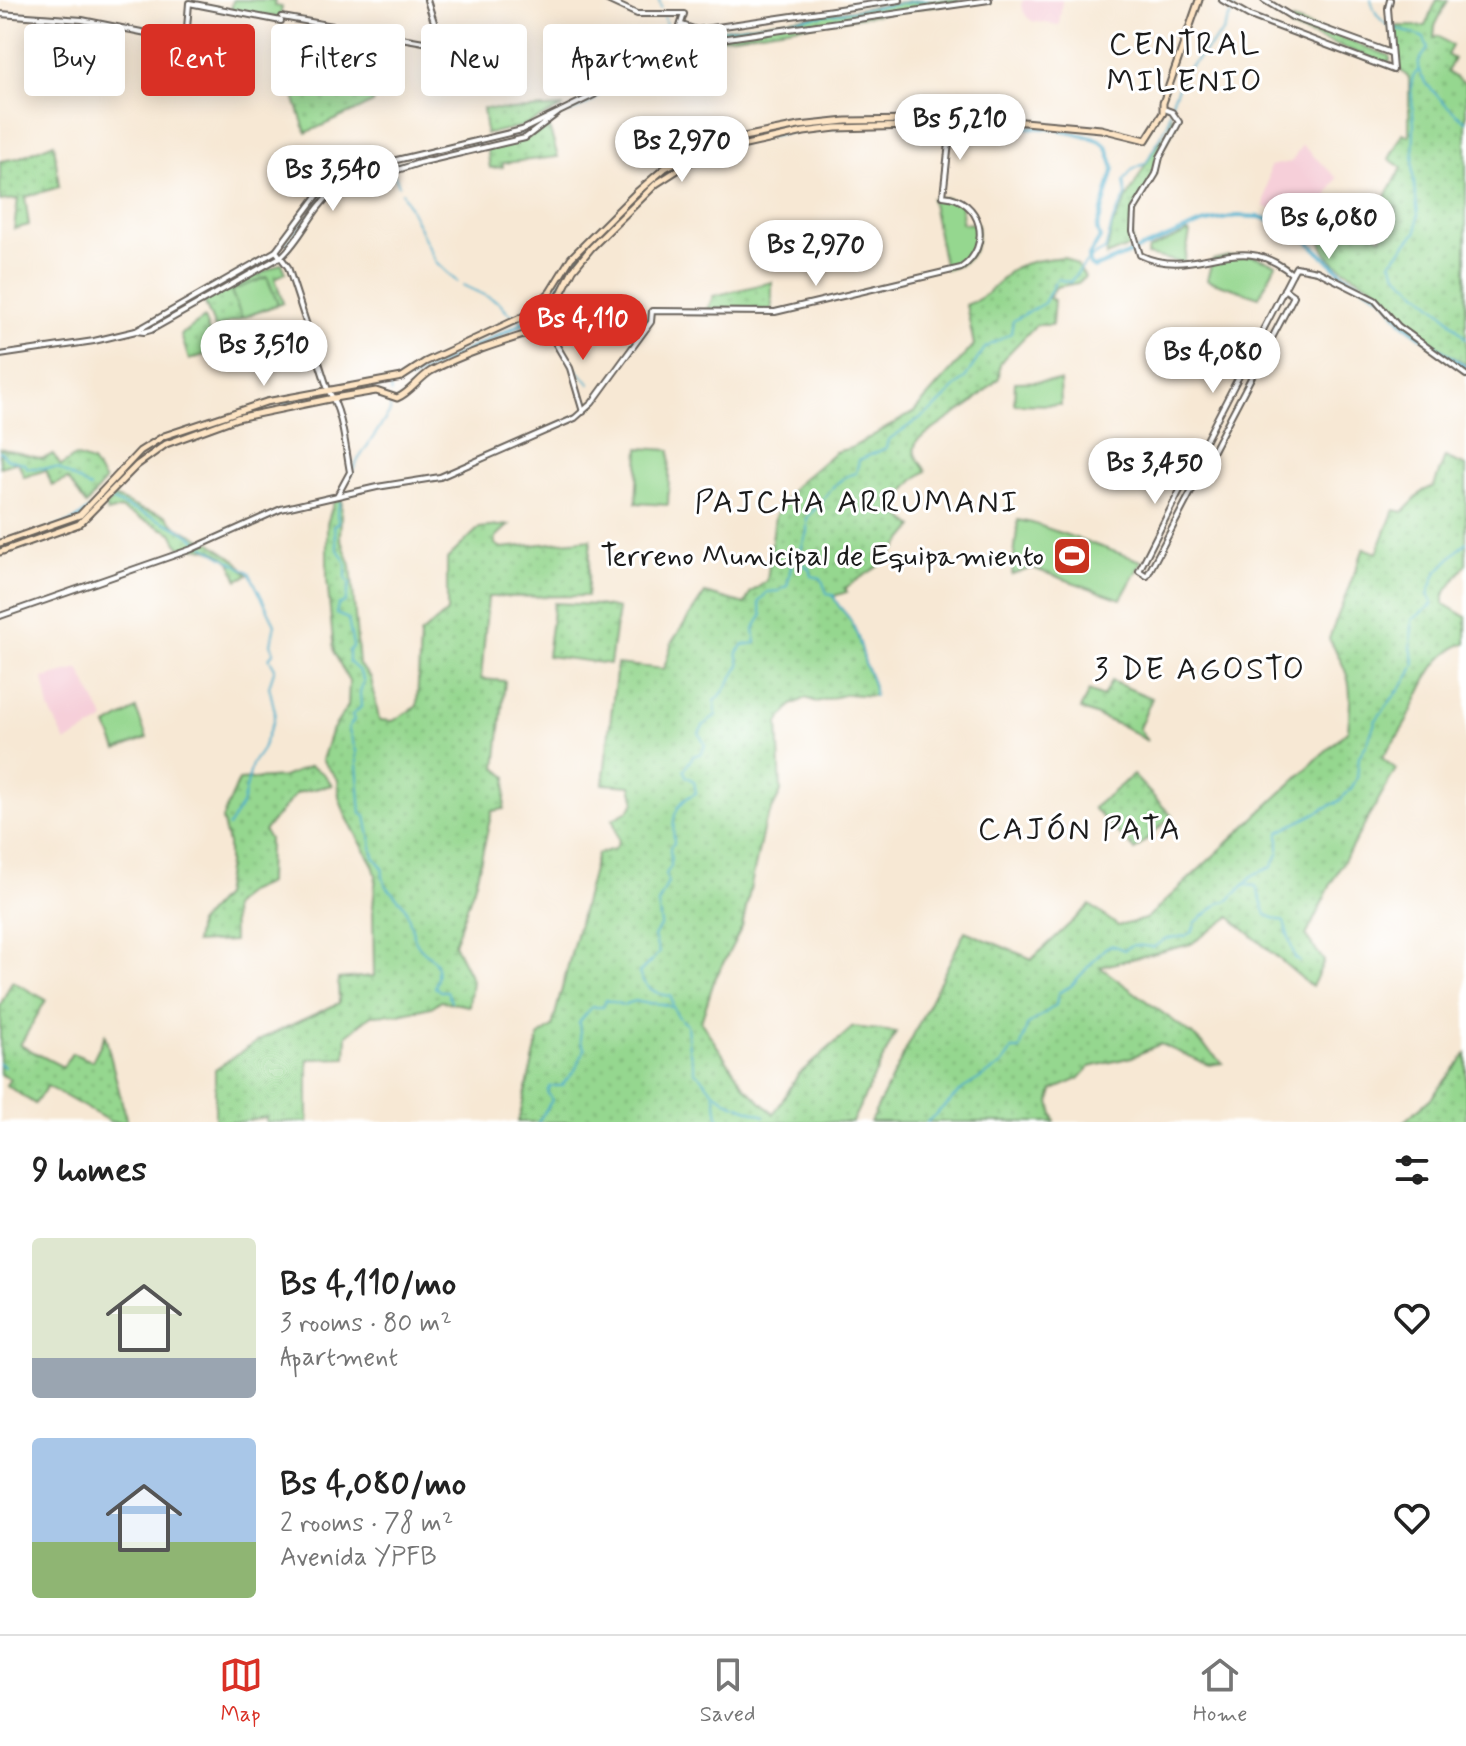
<!DOCTYPE html>
<html lang="en">
<head>
<meta charset="utf-8">
<style>
  :root { --surface:#fff; --page:#f6f6f6; --text:#222; --muted:#767676; --line:#e0e0e0; --accent:#d93025 }
  body { margin:0; font-family:Mynerve,sans-serif; background:var(--page); color:var(--text); height:100vh; display:flex; flex-direction:column; font-size:30px; white-space:nowrap }
  * { box-sizing:border-box; margin:0 }
  p { font-size:26px; color:var(--muted) }
  .icon { flex:none; width:44px; height:44px; fill:none; stroke:currentColor; stroke-width:2; stroke-linecap:round; stroke-linejoin:round }
  .map { position:relative; height:1122px; overflow:hidden }
  .panel { display:flex; flex-direction:column; background:var(--surface); flex:1 }
  .panel>* { flex:none }
  .hud { position:absolute; left:24px; top:24px; width:800px; height:72px; display:flex; gap:16px }
  .price { position:absolute; translate:-50% -68px; padding:0 18px; border-radius:28px; background:#fff; color:#222; font-size:26px; line-height:52px; filter:drop-shadow(0 2px 4px #0008) }
  .price::after { content:''; position:absolute; left:50%; top:48px; width:24px; height:18px; margin-left:-12px; background:inherit; clip-path:polygon(0 0,100% 0,50% 100%) }
  .price.active { background:var(--accent); color:#fff }
  ul { padding:0; list-style:none }
  li { display:flex; align-items:center; gap:24px; height:200px; padding:0 32px }
  li span { display:grid; place-items:center; flex:none; width:224px; height:160px; border-radius:8px; color:#555 }
  li>.icon { margin-inline-start:auto }
  span .icon { width:96px; height:96px; fill:#fffc; stroke-width:1 }
  li b { font-size:34px }
  h2 { display:flex; justify-content:space-between; align-items:center; height:96px; padding:0 32px; font-size:34px }
  .chip { padding:0 28px; border-radius:8px; background:var(--surface); box-shadow:0 4px 20px #0003; font-size:28px; line-height:72px }
  .chip.active { background:var(--accent); color:#fff }
  .tabs { display:flex; justify-content:space-around; align-items:center; height:112px; border-top:2px solid var(--line); background:var(--surface); font-size:22px; color:var(--muted) }
  .tabs a { display:grid; justify-items:center; gap:4px }
  .tabs .active { color:var(--accent) }
  .map>svg:first-child { display:block }
  .built { fill:#f6cfd9 }
  .grass { fill:url(#grass-dots); stroke:#587a56; stroke-width:2 }
  .park { fill:#95d78f; stroke:#587a56; stroke-width:2 }
  .lines { fill:none; stroke-linecap:round; stroke-linejoin:round }
  .stream { stroke:#4caecb; stroke-width:2 }
  .canal { stroke:#4caecb; stroke-width:4 }
  .tertiary-casing { stroke:#69635c; stroke-width:8 }
  .secondary-casing { stroke:#69635c; stroke-width:9 }
  .tertiary { stroke:#fff; stroke-width:4 }
  .secondary { stroke:#fee5c5; stroke-width:5 }
  .labels { text-anchor:middle; dominant-baseline:central; stroke-width:6; stroke-linejoin:round; paint-order:stroke }
  .poi-label { font-size:30px; fill:#1c1c1c; stroke:#fff; text-anchor:end }
  .neighbourhood-label { font-size:32px; letter-spacing:2px; fill:#1c1c1c; stroke:#fff }
</style>
</head>
<body>
<div class="map">
<svg width="1466" height="1122" viewBox="0 0 1466 1122">
  <defs>
    <pattern id="grass-dots" width="8" height="8" patternUnits="userSpaceOnUse" patternTransform="scale(2)"><rect width="8" height="8" fill="#95d78f"/><path d="M2 2h.1M6 6h.1" fill="none" stroke="#80b87b" stroke-width="1.8" stroke-linecap="round"/></pattern>
  </defs>
  <rect width="100%" height="100%" fill="#fff"/>
  <filter id="ink" filterUnits="userSpaceOnUse"><feTurbulence type="fractalNoise" baseFrequency=".0125" numOctaves="2"/><feDisplacementMap in="SourceGraphic" scale="16" xChannelSelector="R" yChannelSelector="G"/><feConvolveMatrix kernelMatrix="1 2 1 2 8 2 1 2 1" color-interpolation-filters="sRGB"/></filter>
  <filter id="wash" filterUnits="userSpaceOnUse"><feTurbulence type="fractalNoise" baseFrequency=".006" numOctaves="4" result="noise"/><feDisplacementMap in="SourceGraphic" scale="32" xChannelSelector="R" yChannelSelector="G"/><feGaussianBlur stdDeviation="1.8" result="paint"/><feColorMatrix in="noise" values="0 0 0 0 0 0 0 0 0 0 0 0 0 0 0 0 0 1.4 0 .05"/><feComposite in="paint" operator="in"/></filter>
  <g filter="url(#wash)">
    <rect width="100%" height="100%" fill="#f7e8d4"/>
    <g class="built">
      <path d="M1023 0H1062L1059 25 1032 21 1026 16 1021 6Z"/>
      <path d="M1302 145 1337 178 1311 228 1280 211 1264 207 1270 166 1291 162Z"/>
      <path d="M79 669 105 720 66 742 49 709 43 678Z"/>
    </g>
    <g class="grass">
      <path d="M918 0H959V2L675 45 684 29 694 33Z"/>
      <path d="M1437 0H1448L1435 26 1434 38 1438 36 1452 46 1447 55 1454 59 1447 72 1466 84V365C1448 353 1426 341 1410 325 1400 314 1394 302 1381 292 1363 278 1326 266 1321 241L1335 213 1381 238 1397 208 1383 201 1402 168 1389 159 1403 133 1409 136V78L1396 66 1397 26H1425Z"/>
      <path d="M1293 20 1390 56V61L1388 64 1290 28Z"/>
      <path d="M339 32 385 39 373 103 306 133 288 77 294 66 331 71Z"/>
      <path d="M564 107 520 127 486 134 483 108 508 110Z"/>
      <path d="M1172 117 1176 121C1174 134 1164 143 1158 155 1154 161 1156 167 1153 174 1140 206 1126 204 1133 245L1106 256 1112 226 1154 149 1170 129Z"/>
      <path d="M549 127 558 157 503 163V167L490 168 487 148 524 140Z"/>
      <path d="M54 143 59 187 25 197 29 225 14 229 18 199 0 201V161L18 158Z"/>
      <path d="M1064 257 1077 265 1085 277 1078 283 1056 287 1049 298 1054 300 1052 325H1036L1003 359 1000 364 999 378 972 403 918 440C909 453 919 460 926 471L915 479 890 508 914 527 885 562 845 588 847 592 834 596C837 608 847 612 852 623 858 635 861 646 864 659 866 672 876 682 874 696L847 694 816 702 806 698 792 705 778 723 781 792 764 825 742 927 714 981 701 1022 745 1087 774 1114 798 1075 853 1027 896 1032 852 1122H518L539 1036 552 1027 597 854 614 849 619 842 613 819 628 811 635 802 631 786 603 784 617 664 664 669 672 642 705 593 745 604 750 593 767 581 775 516 795 486 835 452 851 448 914 412 974 345 966 305C989 296 993 287 1010 271 1019 262 1051 258 1064 257Z"/>
      <path d="M282 263 286 273 275 278 283 303 215 328 204 301Z"/>
      <path d="M772 282V310L708 309 713 296Z"/>
      <path d="M204 318 216 351 189 360 181 335Z"/>
      <path d="M0 448 43 459 53 454 61 466 75 456 92 462 105 481 86 505 68 479 52 486 46 470 24 477 18 462 0 467Z"/>
      <path d="M1445 457 1466 466V564L1444 595V604L1466 617V643C1432 653 1421 692 1407 721 1400 734 1390 746 1382 758L1396 769 1333 880 1306 936 1324 961 1312 987 1230 917 1191 944 1100 967 1194 1036 1222 1063 1209 1065 1160 1044 1132 1057 1090 1067 1079 1079 1053 1090 1050 1102 1055 1122H870L965 931 1032 959 1090 905 1118 926 1146 919 1348 730C1352 686 1352 677 1329 639L1330 636 1364 548 1377 553 1394 510 1403 512 1423 491 1434 486Z"/>
      <path d="M112 496 142 510 165 515 178 528 211 543 237 561 248 575 238 580C235 575 233 566 230 562 217 548 196 546 180 548L172 533 120 509 107 512 105 505 110 503Z"/>
      <path d="M342 498 340 537 351 565 359 665 371 678 379 720 393 721 417 706 420 635 447 612V559L479 528 509 525 496 537 495 544 502 548 591 539 587 596 488 597 481 679 505 681 496 768 507 777 504 809 492 811 476 881 454 944 472 980 469 1006 441 1001 431 1007 399 1014 371 1015 347 1035 346 1058 308 1059V1122H266V1117L240 1122H215V1069L263 1038 339 1003 338 979 374 976 373 907 376 875 373 865 345 814 339 797 338 780 322 760 331 732 348 706 349 681 334 653 327 578V524L334 501Z"/>
      <path d="M554 603 598 605 618 609 610 664 547 656Z"/>
      <path d="M1111 681 1152 698 1139 728 1147 741 1124 727 1080 709 1089 691 1103 697Z"/>
      <path d="M310 766 324 774 332 785 297 793 264 831 269 839 268 883 245 893 232 907 233 941 195 943 198 923 223 896 228 864V844L222 819 239 780 283 777Z"/>
      <path d="M1133 775 1172 816 1135 850 1093 808Z"/>
      <path d="M12 981 46 1000 20 1045 63 1067 72 1053 92 1061 105 1035 127 1122H111L47 1086 35 1104 6 1085 10 1079 0 1074V1006Z"/>
      <path d="M1466 1054V1122H1403L1431 1098Z"/>
    </g>
    <g class="park">
      <path d="M233 0H275L274 6 282 7 280 18 231 10Z"/>
      <path d="M931 198H946L961 204 962 223 977 224C979 249 971 264 945 270Z"/>
      <path d="M1188 232 1190 233 1184 263 1147 255 1149 249Z"/>
      <path d="M1229 256H1254L1276 264 1259 297 1207 280 1212 260Z"/>
      <path d="M267 277 278 304 242 318 231 291Z"/>
      <path d="M1060 381 1061 405 1014 404 1015 382Z"/>
      <path d="M639 448 670 450 668 505 636 503Z"/>
      <path d="M1018 520 1032 523 1142 561 1121 599 1032 568 1012 575Z"/>
      <path d="M136 709 147 738 117 750 107 726Z"/>
    </g>
    <g class="lines">
      <g class="stream">
        <path d="M659 0 661 8"/>
        <path d="M1371 0C1379 31 1398 27 1424 38L1428 48C1426 53 1418 60 1418 65 1417 80 1454 113 1466 121"/>
        <path d="M683 30 694 34 927 0"/>
        <path d="M1419 70 1413 76 1411 86 1414 124 1413 175 1418 215 1417 231 1391 262 1397 274 1444 314 1466 339"/>
        <path d="M619 73C643 51 678 64 664 17"/>
        <path d="M569 113 593 101 615 78"/>
        <path d="M487 141 522 133 539 125"/>
        <path d="M392 165 481 143"/>
        <path d="M395 175 399 186"/>
        <path d="M357 177 382 170"/>
        <path d="M331 187 350 180"/>
        <path d="M402 192 436 262 457 282"/>
        <path d="M286 244 327 191"/>
        <path d="M463 285 499 302 508 312 522 321"/>
        <path d="M527 323 534 324"/>
        <path d="M551 329 575 368 590 384"/>
        <path d="M391 385V393"/>
        <path d="M0 451 7 459 23 463 28 468H58L90 488"/>
        <path d="M342 491 358 460 390 412V403"/>
        <path d="M113 501C138 513 181 525 199 543"/>
        <path d="M340 502 337 513 338 522 334 526 337 548 346 563V579L350 583 345 602 338 605 336 614 348 619 353 646 349 651V662L359 671 364 681 360 692 361 707 352 715 354 720 348 728 356 751 361 814 366 816 374 857 383 868C380 885 393 892 403 904 409 912 411 929 415 939 422 959 445 953 435 987L440 991H447L451 1001"/>
        <path d="M204 546 249 572 275 624 271 644 274 652 269 658 275 668 269 686 275 712 273 722 261 751 252 764 242 805 228 827"/>
        <path d="M795 558 810 569 812 576 821 578 827 593 834 596C837 608 847 612 852 623 858 635 861 646 864 659 866 672 876 682 874 696"/>
        <path d="M1244 885 1256 886 1266 915 1284 922 1295 958 1300 962"/>
        <path d="M0 1063 4 1067"/>
        <path d="M714 1094C718 1104 715 1111 720 1120L727 1122"/>
        <path d="M764 1116 726 1101C721 1094 716 1095 712 1090 705 1083 704 1077 695 1072L689 1049 687 1025C677 1018 672 1008 671 996 657 995 643 987 639 973L659 953 654 937 661 924 658 904 668 882 666 874 671 866 670 847 674 843C672 820 673 803 696 793L694 781 686 776 684 770 693 756 702 753 705 745 699 733 703 726 716 715 715 701C723 695 734 675 740 665L737 653 743 645 756 643 754 629 762 616 759 602 767 592 779 591 787 586 793 557 801 550 807 532V518C823 503 833 478 856 473L859 460 886 448 888 440 935 408 965 378 985 348 1011 333 1013 321 1044 303 1057 279 1070 282 1090 258 1105 250 1113 220 1126 196 1124 181 1132 170 1146 163 1168 123 1172 101 1185 72 1223 32 1237 0"/>
        <path d="M538 1122 552 1100 547 1092 550 1086H561L575 1070 585 1049 581 1042 579 1022 592 1007H603L606 1000 623 1005 635 1001C648 1006 658 1000 671 1007"/>
        <path d="M927 1122 964 1088 1002 1065 1012 1050H1020L1027 1026 1056 1005 1058 993 1071 986 1105 948 1112 945 1124 950 1133 945 1154 947 1165 939 1185 936 1192 932 1196 922 1220 903 1229 900 1255 874 1272 867 1279 852V832L1339 801 1351 789 1357 778 1359 756 1367 744 1376 720 1410 675 1415 664 1411 648 1412 620 1433 604 1428 594 1436 573 1466 542"/>
      </g>
      <g class="canal">
        <path d="M946 122 1058 129 1099 140 1107 147 1114 168 1097 229 1100 238 1089 256 1090 265 1094 268 1202 223 1237 216 1260 217 1286 224 1302 236 1344 275 1385 298 1404 324 1466 368"/>
        <path d="M716 146 794 130 873 123"/>
        <path d="M550 302C582 244 631 196 686 159"/>
        <path d="M410 379 536 317 544 309"/>
        <path d="M331 393 391 385"/>
        <path d="M282 403 326 394"/>
        <path d="M0 548 73 522 91 509"/>
      </g>
    </g>
  </g>
  <g filter="url(#ink)">
    <g class="lines">
      <defs>
        <g id="tertiary">
          <path d="M1222 0 1250 16 1393 70 1388 8 1390 0"/>
          <path d="M1264 0 1292 17 1391 53"/>
          <path d="M0 14 82 20 186 41 189 3 281 21"/>
          <path d="M282 17 435 44 434 22 427 0"/>
          <path d="M682 25 697 30 900 0"/>
          <path d="M673 49 693 43 989 0"/>
          <path d="M1164 109 1172 112 1179 122 1160 157 1156 174 1134 210 1133 231 1140 255C1196 282 1237 227 1292 274"/>
          <path d="M276 251 288 267 328 390C343 412 345 446 350 472L337 496"/>
          <path d="M1284 289 1294 296 1147 576 1139 571C1189 471 1241 373 1292 274L1296 267 1317 271 1375 300 1398 326 1466 375"/>
          <path d="M546 327 570 368 583 412"/>
          <path d="M136 331 144 332 151 330 282 256C302 238 312 209 334 191L419 163 525 138 559 112 594 95 610 77 659 63 675 42 684 14H637L607 0"/>
          <path d="M0 355 94 341 136 331 276 251 326 184 384 163 522 130 557 113"/>
          <path d="M0 616 192 549 281 509 377 487 440 477 575 418 592 403 651 322 652 311 775 312 961 268C993 246 982 199 943 196L951 125"/>
        </g>
        <g id="secondary">
          <path d="M0 543 80 515 140 451 164 436 266 402 402 377 425 362 529 314 550 292 571 258 636 193 665 168 698 151 723 141 799 126 846 121 991 119 1101 129 1146 140 1163 113V103L1199 0"/>
          <path d="M0 552 79 524 137 465 166 444 237 418 334 398 376 391 397 398C410 393 418 379 431 371 467 352 505 341 543 329L573 270 592 247 656 184 701 155 804 132 836 128 951 125 966 126 967 121"/>
        </g>
      </defs>
      <use href="#tertiary" class="tertiary-casing"/>
      <use href="#secondary" class="secondary-casing"/>
      <use href="#tertiary" class="tertiary"/>
      <use href="#secondary" class="secondary"/>
    </g>
  </g>
  <defs>
    <symbol id="stadium-square" viewBox="-11 -11 22 22"><rect x="-9" y="-9" width="18" height="18" rx="4" fill="#c8321e" stroke="#fff"/><path d="M0-5a6.5 5 0 1 0 0 10a6.5 5 0 1 0 0-10ZM-3.5-1.8h7v3.6h-7Z" fill="#fff"/></symbol>
  </defs>
  <g fill-rule="evenodd">
    <use href="#stadium-square" x="1050" y="534" width="44" height="44"/>
  </g>
  <g class="labels">
    <g class="poi-label">
      <text x="1044" y="556">Terreno Municipal de Equipamiento</text>
    </g>
    <g class="neighbourhood-label">
      <text x="1185" y="45">CENTRAL<tspan x="1185" dy="37">MILENIO</tspan></text>
      <text x="857" y="503">PAJCHA ARRUMANI</text>
      <text x="1200" y="670">3 DE AGOSTO</text>
      <text x="1080" y="830">CAJÓN PATA</text>
    </g>
  </g>
</svg>
<b class="price" style="left:960px;top:162px">Bs 5,210</b>
<b class="price" style="left:682px;top:184px">Bs 2,970</b>
<b class="price" style="left:333px;top:213px">Bs 3,540</b>
<b class="price" style="left:1329px;top:261px">Bs 6,080</b>
<b class="price" style="left:816px;top:288px">Bs 2,970</b>
<b class="price active" style="left:583px;top:362px">Bs 4,110</b>
<b class="price" style="left:264px;top:388px">Bs 3,510</b>
<b class="price" style="left:1213px;top:395px">Bs 4,080</b>
<b class="price" style="left:1155px;top:506px">Bs 3,450</b>
<div class="hud">
<a class="chip">Buy</a>
<a class="chip active">Rent</a>
<a class="chip">Filters</a>
<a class="chip">New</a>
<a class="chip">Apartment</a>
</div>
</div>
<section class="panel">
<h2>9 homes<svg class="icon" aria-label="filters" viewBox="0 0 24 24"><path d="M4 7h16M4 17h16"/><circle cx="9" cy="7" r="2"/><circle cx="15" cy="17" r="2"/></svg></h2>
<ul>
<li><span style="background:linear-gradient(#dfe7d0 75%,#9aa5b1 0)"><svg class="icon" aria-label="home" viewBox="0 0 24 24"><path d="M3 11l9-7 9 7M6 9v11h12V9"/></svg></span><div><b>Bs 4,110/mo</b><p>3 rooms · 80 m²</p><p>Apartment</p></div><svg class="icon" aria-label="heart" viewBox="0 0 24 24"><path d="M12 20l-8-8c-3-5 5-10 8-4 3-6 11-1 8 4z"/></svg></li>
<li><span style="background:linear-gradient(#a9c7e8 65%,#8fb573 0)"><svg class="icon" aria-label="home" viewBox="0 0 24 24"><path d="M3 11l9-7 9 7M6 9v11h12V9"/></svg></span><div><b>Bs 4,080/mo</b><p>2 rooms · 78 m²</p><p>Avenida YPFB</p></div><svg class="icon" aria-label="heart" viewBox="0 0 24 24"><path d="M12 20l-8-8c-3-5 5-10 8-4 3-6 11-1 8 4z"/></svg></li>
</ul>
</section>
<nav class="tabs">
<a class="active"><svg class="icon" aria-label="map" viewBox="0 0 24 24"><path d="M3 6l6-2 6 2 6-2v14l-6 2-6-2-6 2zM9 4v14M15 6v14"/></svg>Map</a>
<a><svg class="icon" aria-label="saved" viewBox="0 0 24 24"><path d="M7 4h10v16l-5-4-5 4z"/></svg>Saved</a>
<a><svg class="icon" aria-label="home" viewBox="0 0 24 24"><path d="M3 11l9-7 9 7M6 9v11h12V9"/></svg>Home</a>
</nav>
</body>
</html>
